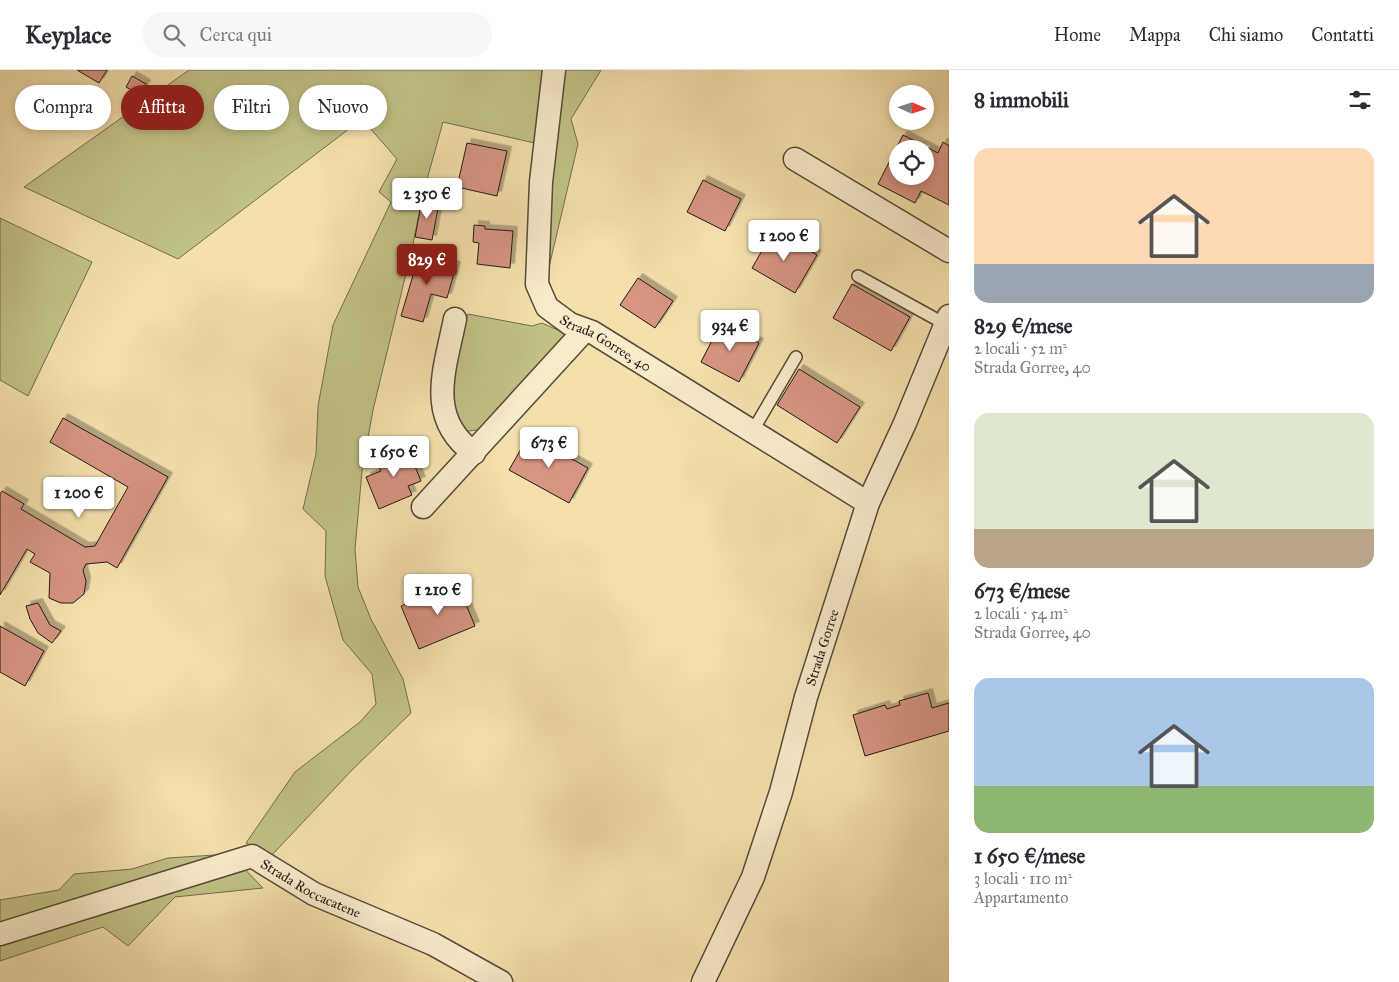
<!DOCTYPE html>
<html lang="it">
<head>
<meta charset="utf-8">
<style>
  :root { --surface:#fff; --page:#f7f7f7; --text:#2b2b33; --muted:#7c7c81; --line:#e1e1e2; --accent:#8f2418 }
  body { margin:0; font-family:"IM FELL Great Primer",serif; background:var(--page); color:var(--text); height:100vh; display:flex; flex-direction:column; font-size:19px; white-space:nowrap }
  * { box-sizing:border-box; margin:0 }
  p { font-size:16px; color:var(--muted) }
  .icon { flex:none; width:28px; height:28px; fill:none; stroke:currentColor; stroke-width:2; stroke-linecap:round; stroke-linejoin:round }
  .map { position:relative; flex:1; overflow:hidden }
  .details { display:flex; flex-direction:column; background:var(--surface); width:450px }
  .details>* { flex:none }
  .banner { position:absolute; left:15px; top:15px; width:475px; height:45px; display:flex; gap:10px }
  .needle { width:32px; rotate:93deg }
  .fabs { position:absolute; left:889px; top:15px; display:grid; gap:10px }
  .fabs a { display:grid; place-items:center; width:45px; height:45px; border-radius:50%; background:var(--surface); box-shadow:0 2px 8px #0003; font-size:25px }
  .price { position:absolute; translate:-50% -42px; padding:0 11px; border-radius:5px; background:#fff; color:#222; font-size:16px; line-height:32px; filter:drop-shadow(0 1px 2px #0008) }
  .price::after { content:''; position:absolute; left:50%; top:30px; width:15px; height:11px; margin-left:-8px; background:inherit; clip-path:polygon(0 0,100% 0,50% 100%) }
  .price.selected { background:var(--accent); color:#fff }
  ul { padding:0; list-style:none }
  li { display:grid; align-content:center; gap:10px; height:265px; padding:0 25px }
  li span { display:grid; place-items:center; height:155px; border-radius:15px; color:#555 }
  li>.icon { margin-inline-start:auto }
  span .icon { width:90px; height:90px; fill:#fffc; stroke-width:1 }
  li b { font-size:21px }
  h2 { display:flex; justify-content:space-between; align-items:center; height:60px; padding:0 25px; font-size:21px }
  .chip { padding:0 18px; border-radius:22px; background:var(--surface); box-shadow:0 2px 8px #0003; font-size:18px; line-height:45px }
  .chip.selected { background:var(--accent); color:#fff }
  header { display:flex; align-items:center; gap:30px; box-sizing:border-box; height:70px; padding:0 25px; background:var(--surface); border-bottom:1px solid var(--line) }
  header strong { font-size:24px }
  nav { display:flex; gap:28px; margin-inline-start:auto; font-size:18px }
  .search { width:350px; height:45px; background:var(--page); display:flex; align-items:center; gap:12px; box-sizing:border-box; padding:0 18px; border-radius:28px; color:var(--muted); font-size:19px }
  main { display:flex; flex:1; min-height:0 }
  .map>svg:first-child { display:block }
  .green { fill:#c1c186; stroke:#726d4d }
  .building { fill:#d79582; stroke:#241914; fill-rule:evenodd; filter:url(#shadow) }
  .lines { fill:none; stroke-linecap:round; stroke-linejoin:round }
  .service-casing { stroke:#584b3a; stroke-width:14 }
  .minor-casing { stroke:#584b3a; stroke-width:25 }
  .service { stroke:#f8ebca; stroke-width:11 }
  .minor { stroke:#f8ebca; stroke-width:22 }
  .labels { text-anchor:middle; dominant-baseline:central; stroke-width:5; stroke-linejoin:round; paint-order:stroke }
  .street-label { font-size:14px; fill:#241914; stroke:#f8ebca }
</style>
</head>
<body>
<header>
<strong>Keyplace</strong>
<div class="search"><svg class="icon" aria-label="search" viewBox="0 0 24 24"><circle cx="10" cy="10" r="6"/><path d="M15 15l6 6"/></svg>Cerca qui</div>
<nav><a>Home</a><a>Mappa</a><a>Chi siamo</a><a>Contatti</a></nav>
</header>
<main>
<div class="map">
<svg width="949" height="912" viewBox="0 0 949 912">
  <defs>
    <filter id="shadow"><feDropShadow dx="4.5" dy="-4.5" stdDeviation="0" flood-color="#0004"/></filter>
  </defs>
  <rect width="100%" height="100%" fill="#f4e0ad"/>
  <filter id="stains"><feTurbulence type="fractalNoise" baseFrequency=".004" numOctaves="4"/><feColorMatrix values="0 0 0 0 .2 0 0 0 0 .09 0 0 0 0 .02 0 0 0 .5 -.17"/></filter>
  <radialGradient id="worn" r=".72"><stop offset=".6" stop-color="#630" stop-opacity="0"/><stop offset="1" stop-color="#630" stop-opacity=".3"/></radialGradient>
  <g class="green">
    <path d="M189 0H551L543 75 443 52 423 124 412 179 373 340 362 401 355 479 358 517 371 549 403 609 411 643 353 699 272 785 246 773 295 702 360 652 376 634 372 604 343 570 325 506 326 461 303 439 316 384 318 336 333 255 391 132 379 122 397 89 362 49 178 189 24 117Z"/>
    <path d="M558 0H601L571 49 578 74 546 210Z"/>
    <path d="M0 148 92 192 28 326 0 310Z"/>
    <path d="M468 244 532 256 542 253 569 265 490 358 462 362 447 321 457 276Z"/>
    <path d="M230 784 263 818 175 827 128 876 103 857 0 891V830L59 820 74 804 132 799 168 788Z"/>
  </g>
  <g class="building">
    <path d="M77 0H107L99 13Z"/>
    <path d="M132 6 146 14 140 25 126 17Z"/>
    <path d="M903 65 938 83 943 72 949 76V135L921 121 915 133 878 114ZM898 79H925V106H898Z"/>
    <path d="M467 73 507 81 497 126 457 117Z"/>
    <path d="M703 110 741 129 725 161 687 142Z"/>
    <path d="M422 130 439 133 432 170 415 167Z"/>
    <path d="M474 155 485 156V159L513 161 510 198 477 194 479 173 473 172Z"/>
    <path d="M774 160 817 185 795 223 752 198Z"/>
    <path d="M419 185 456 196 447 228 431 224 423 252 401 246Z"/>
    <path d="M638 208 673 231 655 258 620 235Z"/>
    <path d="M852 214 910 247 891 281 833 248Z"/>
    <path d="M721 253 759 273 739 312 701 292Z"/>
    <path d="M799 299 860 337 837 373 777 335Z"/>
    <path d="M63 348 168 407 117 498 107 492 86 494 83 500 86 511 84 524 73 533H61L49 528 50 503 30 492 35 484 27 479 0 525V424L2 421 24 434 21 439 85 477 95 476 128 417 50 372Z"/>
    <path d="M529 365 588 398 569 433 509 400Z"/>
    <path d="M407 377 421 411 408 416 412 425 379 439 366 407 381 401 376 390Z"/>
    <path d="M457 513 475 556 419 579 401 536Z"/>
    <path d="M38 533 50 555 61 561 52 573 38 563 30 549 26 536Z"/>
    <path d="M0 556 44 581 25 616 0 602Z"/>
    <path d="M928 623 932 638 949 633V661L865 686 853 645 885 635 887 639 900 635 899 631Z"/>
  </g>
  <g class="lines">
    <defs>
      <g id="service">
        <path d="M858 206 945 254"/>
        <path d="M752 362 796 287"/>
      </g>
      <g id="minor">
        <path id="s1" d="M554 0 541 112 537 214 547 237 570 254 592 262 868 433"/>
        <path d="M795 89 949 181"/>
        <path d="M455 249C445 299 425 348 474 383"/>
        <path d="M423 437 585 260"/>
        <path id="s2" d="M0 864 252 786 314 824 433 874 501 912"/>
        <path id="s3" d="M703 912 753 807 781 722 806 627 868 433 905 353 949 246"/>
      </g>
    </defs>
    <use href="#service" class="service-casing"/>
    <use href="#minor" class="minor-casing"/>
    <use href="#service" class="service"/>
    <use href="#minor" class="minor"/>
  </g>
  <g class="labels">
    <g class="street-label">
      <text stroke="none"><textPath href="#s1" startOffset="309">Strada Gorree, 40</textPath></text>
      <text stroke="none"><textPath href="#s3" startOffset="356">Strada Gorree</textPath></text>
      <text stroke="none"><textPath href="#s2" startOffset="331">Strada Roccacatene</textPath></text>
    </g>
  </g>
  <rect width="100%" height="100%" filter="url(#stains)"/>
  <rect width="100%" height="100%" fill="url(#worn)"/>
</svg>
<div class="fabs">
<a><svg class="needle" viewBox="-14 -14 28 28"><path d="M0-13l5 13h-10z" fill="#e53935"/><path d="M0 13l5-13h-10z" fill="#7c7c81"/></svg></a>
<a><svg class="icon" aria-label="locate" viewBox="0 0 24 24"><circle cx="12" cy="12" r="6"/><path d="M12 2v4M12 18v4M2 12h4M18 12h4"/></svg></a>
</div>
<b class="price" style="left:427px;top:150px">2 350 €</b>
<b class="price" style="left:784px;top:192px">1 200 €</b>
<b class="price selected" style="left:427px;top:216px">829 €</b>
<b class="price" style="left:730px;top:282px">934 €</b>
<b class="price" style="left:549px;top:399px">673 €</b>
<b class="price" style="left:394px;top:408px">1 650 €</b>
<b class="price" style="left:79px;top:449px">1 200 €</b>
<b class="price" style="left:438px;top:546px">1 210 €</b>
<div class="banner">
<a class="chip">Compra</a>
<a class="chip selected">Affitta</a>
<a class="chip">Filtri</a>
<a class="chip">Nuovo</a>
</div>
</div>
<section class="details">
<h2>8 immobili<svg class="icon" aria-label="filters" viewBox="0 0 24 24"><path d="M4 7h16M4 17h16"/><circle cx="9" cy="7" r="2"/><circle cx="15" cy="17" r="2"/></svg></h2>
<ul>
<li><span style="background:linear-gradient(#ffd9b3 75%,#9aa5b1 0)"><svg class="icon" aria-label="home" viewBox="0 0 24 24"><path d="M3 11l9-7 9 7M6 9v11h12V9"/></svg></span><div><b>829 €/mese</b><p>2 locali · 52 m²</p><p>Strada Gorree, 40</p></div></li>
<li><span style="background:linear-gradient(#dfe7d0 75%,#b9a48a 0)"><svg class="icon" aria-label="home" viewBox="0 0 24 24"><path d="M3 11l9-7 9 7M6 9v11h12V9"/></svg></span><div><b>673 €/mese</b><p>2 locali · 54 m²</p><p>Strada Gorree, 40</p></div></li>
<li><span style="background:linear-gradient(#a9c7e8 70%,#8fb573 0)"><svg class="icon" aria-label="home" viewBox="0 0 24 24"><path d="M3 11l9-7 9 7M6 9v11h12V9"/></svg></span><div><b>1 650 €/mese</b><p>3 locali · 110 m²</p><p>Appartamento</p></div></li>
</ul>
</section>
</main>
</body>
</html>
